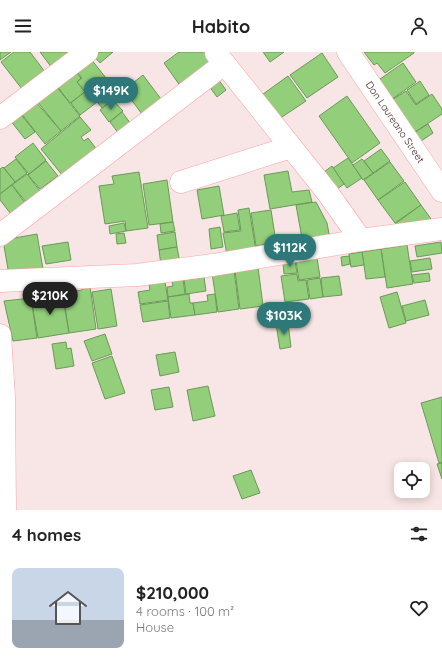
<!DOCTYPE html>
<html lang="en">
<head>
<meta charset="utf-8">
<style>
  :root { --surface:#fff; --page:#f6f6f6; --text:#222; --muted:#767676; --accent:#2e7879 }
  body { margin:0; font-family:Quicksand,sans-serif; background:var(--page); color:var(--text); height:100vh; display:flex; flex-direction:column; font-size:15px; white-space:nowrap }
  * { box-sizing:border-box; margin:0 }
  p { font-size:13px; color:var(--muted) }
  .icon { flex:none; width:22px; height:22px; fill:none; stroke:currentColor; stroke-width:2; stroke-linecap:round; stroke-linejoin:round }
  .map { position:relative; height:458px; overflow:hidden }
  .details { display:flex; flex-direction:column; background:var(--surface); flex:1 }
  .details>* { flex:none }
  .buttons { position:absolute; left:394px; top:410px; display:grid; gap:8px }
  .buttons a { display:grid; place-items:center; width:36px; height:36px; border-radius:8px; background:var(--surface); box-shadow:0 2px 10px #0003; font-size:20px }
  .price { position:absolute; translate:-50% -34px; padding:0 9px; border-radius:14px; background:var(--accent); color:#fff; font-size:13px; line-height:26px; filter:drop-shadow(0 1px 2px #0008) }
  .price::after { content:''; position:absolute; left:50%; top:24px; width:12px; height:9px; margin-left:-6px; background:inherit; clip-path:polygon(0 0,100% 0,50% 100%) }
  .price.active { background:#222; color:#fff }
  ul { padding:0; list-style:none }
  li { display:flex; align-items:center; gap:12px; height:100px; padding:0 12px }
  li span { display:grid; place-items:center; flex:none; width:112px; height:80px; border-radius:8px; color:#555 }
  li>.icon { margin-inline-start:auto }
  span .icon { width:48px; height:48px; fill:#fffc; stroke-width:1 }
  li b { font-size:17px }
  h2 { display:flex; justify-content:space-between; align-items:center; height:48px; padding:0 12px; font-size:17px }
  header { display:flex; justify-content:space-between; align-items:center; height:52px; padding:0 12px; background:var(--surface); font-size:18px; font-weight:800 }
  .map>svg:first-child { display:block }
  .building { fill:#93cf7a; stroke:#6b9958 }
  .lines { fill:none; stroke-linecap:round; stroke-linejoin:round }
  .minor-casing { stroke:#fba2a6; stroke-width:23 }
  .minor { stroke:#fff; stroke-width:22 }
  .labels { text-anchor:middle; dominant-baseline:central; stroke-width:4; stroke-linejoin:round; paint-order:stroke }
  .street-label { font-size:10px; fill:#371618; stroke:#fff }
</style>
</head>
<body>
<header><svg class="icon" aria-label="menu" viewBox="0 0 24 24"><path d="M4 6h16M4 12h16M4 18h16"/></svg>Habito<svg class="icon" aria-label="person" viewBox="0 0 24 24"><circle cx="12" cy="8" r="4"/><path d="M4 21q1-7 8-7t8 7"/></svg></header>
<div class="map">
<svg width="442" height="458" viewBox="0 0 442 458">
  <rect width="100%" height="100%" fill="#f8e5e5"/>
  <g class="building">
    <path d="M0 0H11L0 8Z"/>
    <path d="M14 0H30L45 20 22 37 1 10Z"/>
    <path d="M40 0H67L70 3 52 16Z"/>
    <path d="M93 0H113L100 11 91 1Z"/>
    <path d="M179 0H209L216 9 181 35 164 11Z"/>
    <path d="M263 0H284L270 10Z"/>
    <path d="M364 0H414V1L385 21 377 11 374 13Z"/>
    <path d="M322 1 338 25 307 46 290 23Z"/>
    <path d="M91 7 106 26 89 39 87 37 85 39 77 30 82 26 76 19Z"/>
    <path d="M403 11 416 30 391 48 373 32Z"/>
    <path d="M75 19 81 26 77 30 85 40 70 51 57 34Z"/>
    <path d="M143 23 161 47 142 62 124 38Z"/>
    <path d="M288 24 306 49 276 69 259 45Z"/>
    <path d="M218 27 226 38 217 45 209 34Z"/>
    <path d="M420 29 429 43 416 52 407 38Z"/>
    <path d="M99 32 112 48 102 56 89 40Z"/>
    <path d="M56 34 80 64 61 79 37 49Z"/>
    <path d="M87 38 97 50 80 63 71 51Z"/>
    <path d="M406 39 416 53 432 42 442 57V62L409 84 387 51Z"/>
    <path d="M347 44 380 91 352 111 319 64Z"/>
    <path d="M113 48 123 59 109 70 100 58Z"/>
    <path d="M35 49 61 79 45 92 21 61Z"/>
    <path d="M19 60 35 80 25 87 10 68Z"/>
    <path d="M122 60 131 72 119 82 110 70Z"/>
    <path d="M80 65 91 78 81 85 84 89 88 86 98 99 63 124 41 97Z"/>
    <path d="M428 72 433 81 415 93 409 84Z"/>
    <path d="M33 91 46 108 29 122 15 105Z"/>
    <path d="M381 97 390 109 373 121 364 109Z"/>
    <path d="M348 106 362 126 347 136 333 116Z"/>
    <path d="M16 107 27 121 15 130 4 116Z"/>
    <path d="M362 107 373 121 363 128 353 113Z"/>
    <path d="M46 109 58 124 40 137 28 123Z"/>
    <path d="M390 110 404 129 378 148 364 128Z"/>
    <path d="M332 114 344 132 337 137 324 120Z"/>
    <path d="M3 115 15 130 0 142V117Z"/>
    <path d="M288 119 292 140 309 138 312 150 270 157 264 123Z"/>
    <path d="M139 120 148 176 126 179 125 169 105 172 99 134 114 132 112 124Z"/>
    <path d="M27 122 40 139 26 150 12 133Z"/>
    <path d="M167 128 173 170 149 173 143 132Z"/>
    <path d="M405 130 421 153 395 171 378 148Z"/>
    <path d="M12 133 25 151 11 162 0 148V142Z"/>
    <path d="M219 134 224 163 202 167 197 138Z"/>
    <path d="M316 150 327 171 330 187 303 192 296 153Z"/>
    <path d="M421 153 434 171 400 178 395 172Z"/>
    <path d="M249 156 256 199 227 203 223 181 241 179 238 158Z"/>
    <path d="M271 158 276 190 256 194 251 161Z"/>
    <path d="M237 161 240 178 224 180 221 164Z"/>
    <path d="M173 170 175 179 161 181 160 172Z"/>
    <path d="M124 171 126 179 110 182 109 174Z"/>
    <path d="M220 175 223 195 211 197 209 177Z"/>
    <path d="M175 180 177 195 159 198 157 183Z"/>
    <path d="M124 181 126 191 117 192 116 182Z"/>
    <path d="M37 182 43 217 9 223 3 188Z"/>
    <path d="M68 190 71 208 46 212 42 194Z"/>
    <path d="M441 190 442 201 417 205 415 194Z"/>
    <path d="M407 193 413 232 387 236 381 197Z"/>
    <path d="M177 195 180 211 161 213 159 198Z"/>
    <path d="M381 197 385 225 366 227 362 200Z"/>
    <path d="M362 200 364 213 351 215 349 202Z"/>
    <path d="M349 204 350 212 342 214 341 205Z"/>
    <path d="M317 206 320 225 299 228 296 209Z"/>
    <path d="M430 206 432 217 412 220 410 209Z"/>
    <path d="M295 209 297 221 284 222 283 211Z"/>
    <path d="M258 215 263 254 240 257 235 219Z"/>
    <path d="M234 218 239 257 218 260 212 221Z"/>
    <path d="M429 221 430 229 414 231 412 223Z"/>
    <path d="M297 222 298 229 306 228 309 247 285 250 281 224Z"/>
    <path d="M339 224 342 243 323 245 321 226Z"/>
    <path d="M204 225 206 239 186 242 184 228Z"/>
    <path d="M320 226 323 245 310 247 307 228Z"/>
    <path d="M183 227 185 242 168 245 167 235 173 234 172 229Z"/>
    <path d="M165 230 168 248 140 252 138 240 150 238 149 232Z"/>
    <path d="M90 234 96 277 69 281 63 241 82 238V235Z"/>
    <path d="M111 237 117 274 98 277 92 240Z"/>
    <path d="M397 240 406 271 389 276 380 245Z"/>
    <path d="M62 241 69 281 38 286 31 246Z"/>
    <path d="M189 242 190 251H193L195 263 171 266 168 245Z"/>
    <path d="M215 242 217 260 195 263 193 251 208 249 207 243Z"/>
    <path d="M31 246 37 286 13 289 4 249Z"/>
    <path d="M425 248 429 263 406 269 402 254Z"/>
    <path d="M168 249 170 266 143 270 140 253Z"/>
    <path d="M288 271 291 295 280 297 276 272Z"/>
    <path d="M105 282 112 302 92 309 84 289Z"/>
    <path d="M66 290 67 297 71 296 74 314 56 317 52 292Z"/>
    <path d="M175 300 179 320 160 324 156 303Z"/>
    <path d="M112 304 125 341 105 347 92 311Z"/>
    <path d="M208 334 215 364 193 369 187 338Z"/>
    <path d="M169 335 173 355 155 358 151 338Z"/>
    <path d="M442 345V410L439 411 421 351Z"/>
    <path d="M442 411V427L437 412Z"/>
    <path d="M251 418 260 441 242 447 233 424Z"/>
  </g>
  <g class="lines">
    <defs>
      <g id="minor">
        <path d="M348 0 442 139"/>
        <path d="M216 1 327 140 361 188"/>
        <path d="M0 66 87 0"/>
        <path d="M181 130 291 95"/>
        <path d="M0 183 224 12"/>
        <path d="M0 229 137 223 213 213 361 188 442 177"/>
        <path d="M0 283 4 345 5 458"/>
      </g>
    </defs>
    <use href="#minor" class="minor-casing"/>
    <use href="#minor" class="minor"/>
  </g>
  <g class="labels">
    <g class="street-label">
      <text transform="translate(395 70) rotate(56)">Don Laureano Street</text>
    </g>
  </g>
</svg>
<div class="buttons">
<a><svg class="icon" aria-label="locate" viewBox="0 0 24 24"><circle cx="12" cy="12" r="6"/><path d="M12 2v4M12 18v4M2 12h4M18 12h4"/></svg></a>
</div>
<b class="price" style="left:111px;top:59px">$149K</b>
<b class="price" style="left:290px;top:216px">$112K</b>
<b class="price active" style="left:50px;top:264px">$210K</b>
<b class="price" style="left:284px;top:284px">$103K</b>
</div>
<section class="details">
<h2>4 homes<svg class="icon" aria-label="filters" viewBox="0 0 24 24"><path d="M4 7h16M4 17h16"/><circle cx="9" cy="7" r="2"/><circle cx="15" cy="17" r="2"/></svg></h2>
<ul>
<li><span style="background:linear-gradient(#c9d6e8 65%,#9aa5b1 0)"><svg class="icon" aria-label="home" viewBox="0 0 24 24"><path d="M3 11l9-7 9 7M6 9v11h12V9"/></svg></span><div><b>$210,000</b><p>4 rooms · 100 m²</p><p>House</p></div><svg class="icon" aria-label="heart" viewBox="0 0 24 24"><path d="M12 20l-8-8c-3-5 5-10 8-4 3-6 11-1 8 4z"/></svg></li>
</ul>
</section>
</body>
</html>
